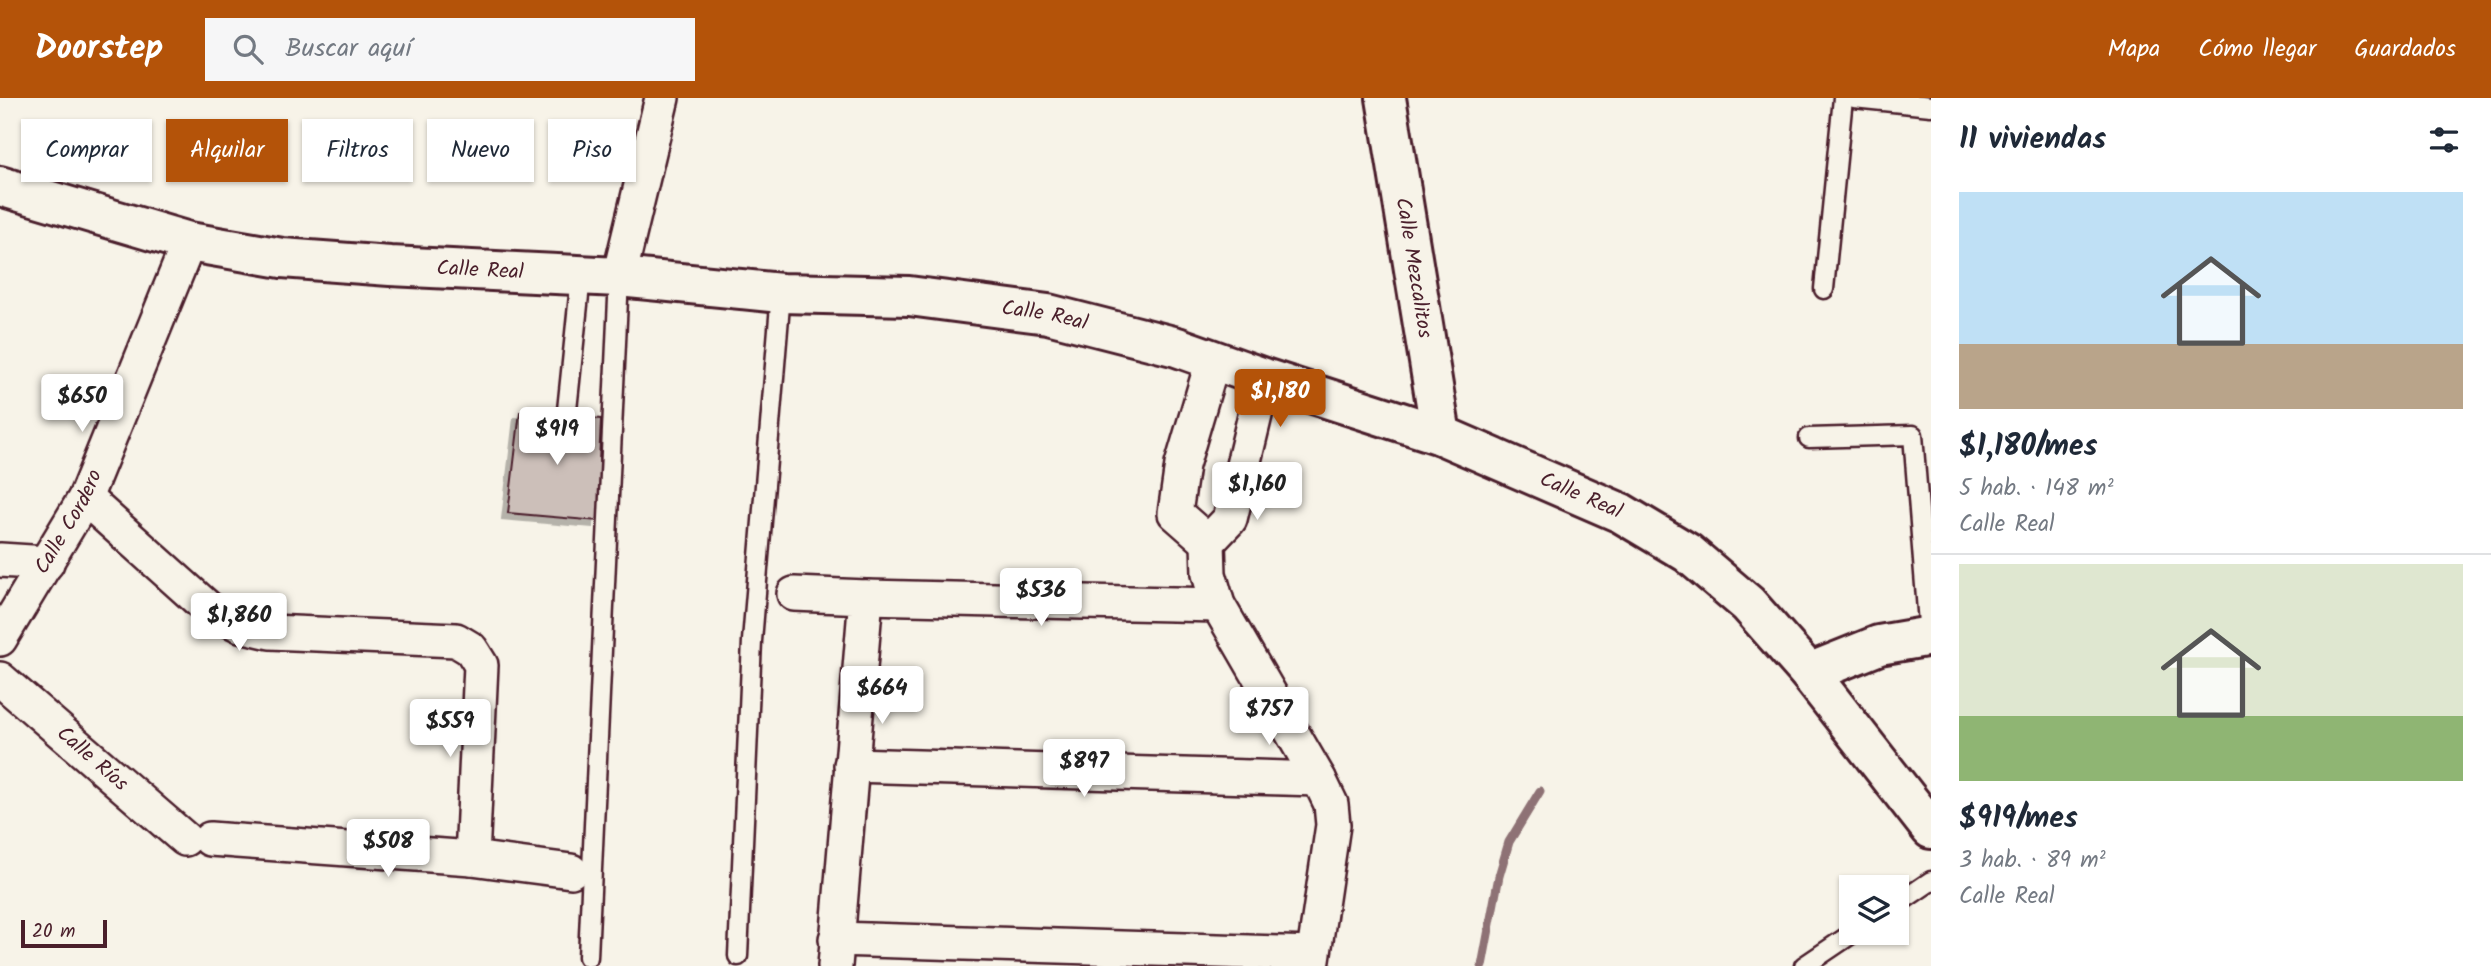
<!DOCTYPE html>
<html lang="es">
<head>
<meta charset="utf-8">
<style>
  :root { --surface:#fff; --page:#f6f6f7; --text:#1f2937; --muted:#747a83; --line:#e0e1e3; --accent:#b45309 }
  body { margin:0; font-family:Kalam,sans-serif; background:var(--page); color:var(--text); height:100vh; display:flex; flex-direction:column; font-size:26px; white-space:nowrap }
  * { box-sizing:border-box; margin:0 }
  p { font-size:23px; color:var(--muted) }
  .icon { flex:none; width:38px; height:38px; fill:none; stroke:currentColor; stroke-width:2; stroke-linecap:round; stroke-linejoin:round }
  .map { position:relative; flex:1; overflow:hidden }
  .details { display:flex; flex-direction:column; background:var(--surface); width:560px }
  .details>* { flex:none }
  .hud { position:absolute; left:21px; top:21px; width:665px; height:63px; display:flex; gap:14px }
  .fabs { position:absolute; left:1839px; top:777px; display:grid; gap:14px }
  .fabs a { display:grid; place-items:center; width:70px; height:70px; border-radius:0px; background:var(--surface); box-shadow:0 2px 5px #0004; font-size:35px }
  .scale { position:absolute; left:21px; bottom:18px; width:86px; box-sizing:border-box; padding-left:7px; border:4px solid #4a1f2b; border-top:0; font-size:19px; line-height:24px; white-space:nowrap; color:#4a1f2b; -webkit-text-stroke:5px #f7f3e8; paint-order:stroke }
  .price { position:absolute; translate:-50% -60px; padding:0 16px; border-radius:7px; background:#fff; color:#222; font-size:23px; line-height:46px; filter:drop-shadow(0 2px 4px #0008) }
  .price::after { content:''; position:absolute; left:50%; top:42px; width:21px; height:16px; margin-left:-10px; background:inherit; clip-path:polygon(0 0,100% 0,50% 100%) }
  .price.on { background:var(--accent); color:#fff }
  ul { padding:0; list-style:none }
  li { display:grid; align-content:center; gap:14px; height:371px; padding:0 28px }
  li+li { border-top:2px solid var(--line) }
  li span { display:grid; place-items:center; height:217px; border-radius:0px; color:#555 }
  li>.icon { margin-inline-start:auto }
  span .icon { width:126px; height:126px; fill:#fffc; stroke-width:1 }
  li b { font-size:30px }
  h2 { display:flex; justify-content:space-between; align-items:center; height:84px; padding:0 28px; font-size:30px }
  .tag { padding:0 24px; border-radius:0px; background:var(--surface); box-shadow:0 2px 5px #0004; font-size:24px; line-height:63px }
  .tag.on { background:var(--accent); color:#fff }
  header { display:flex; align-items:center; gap:42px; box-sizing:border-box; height:98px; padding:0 35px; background:var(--accent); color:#fff }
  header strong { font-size:33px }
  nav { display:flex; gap:38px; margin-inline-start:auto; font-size:24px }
  .search { width:490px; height:63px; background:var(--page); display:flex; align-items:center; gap:18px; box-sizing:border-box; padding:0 24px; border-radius:0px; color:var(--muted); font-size:26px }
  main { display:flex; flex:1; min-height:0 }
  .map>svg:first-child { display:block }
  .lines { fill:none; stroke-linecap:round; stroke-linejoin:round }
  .stream { stroke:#8e7275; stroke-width:9 }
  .building { fill:#ccbfb9; stroke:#4a1f2b; stroke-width:2; filter:url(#shadow) }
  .lane-casing { stroke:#4a1f2b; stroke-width:23 }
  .street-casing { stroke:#4a1f2b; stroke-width:38 }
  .secondary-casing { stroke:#4a1f2b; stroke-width:44 }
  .primary-casing { stroke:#4a1f2b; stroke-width:44 }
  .lane { stroke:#f7f3e8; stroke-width:18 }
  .street { stroke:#f7f3e8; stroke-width:33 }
  .secondary { stroke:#f7f3e8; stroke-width:38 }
  .primary { stroke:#f7f3e8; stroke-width:38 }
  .labels { text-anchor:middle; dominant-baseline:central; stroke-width:5; stroke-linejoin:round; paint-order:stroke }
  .street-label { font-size:21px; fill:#4a1f2b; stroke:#f7f3e8 }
</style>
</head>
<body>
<header>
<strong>Doorstep</strong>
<div class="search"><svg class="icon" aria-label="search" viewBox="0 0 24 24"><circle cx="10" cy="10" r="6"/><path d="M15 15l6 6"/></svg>Buscar aquí</div>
<nav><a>Mapa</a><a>Cómo llegar</a><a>Guardados</a></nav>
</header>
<main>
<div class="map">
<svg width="1931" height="868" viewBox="0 0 1931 868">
  <defs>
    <filter id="shadow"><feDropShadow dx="-6" dy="6" stdDeviation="0" flood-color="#0004"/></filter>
  </defs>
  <rect width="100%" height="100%" fill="#f7f3e8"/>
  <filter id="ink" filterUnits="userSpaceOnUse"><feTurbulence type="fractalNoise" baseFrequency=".0143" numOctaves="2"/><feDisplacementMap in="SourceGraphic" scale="14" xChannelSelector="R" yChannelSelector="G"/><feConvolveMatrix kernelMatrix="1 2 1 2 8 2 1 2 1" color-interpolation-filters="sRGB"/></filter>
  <g filter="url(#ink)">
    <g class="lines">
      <path class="stream" d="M1482 868 1499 778 1509 744 1540 693"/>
    </g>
    <path class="building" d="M520 314 601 321 599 364 602 365 598 423 508 415Z"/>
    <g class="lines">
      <defs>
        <g id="lane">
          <path d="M1854 0 1931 8"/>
          <path d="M1824 191 1843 0"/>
          <path d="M567 312 581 178"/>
          <path d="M1809 340 1913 337 1929 538"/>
          <path d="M1897 806 1931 783"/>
          <path d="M738 858 752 543 781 195"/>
          <path d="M588 859 619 179"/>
          <path d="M1804 868 1853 835"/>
        </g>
        <g id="street">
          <path d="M619 179 662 0"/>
          <path d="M1264 280 1230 421 1208 444 1209 476 1218 507 1319 681 1331 706 1333 727 1312 868"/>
          <path d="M85 400 211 513 240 527 270 534 456 542 471 551 481 567 472 760"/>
          <path d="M1208 444 1175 415 1182 367 1213 262"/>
          <path d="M0 462 47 465"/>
          <path d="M794 496 866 499 835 868"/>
          <path d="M866 499 1218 507"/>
          <path id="s1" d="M0 541 85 400 189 144"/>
          <path id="s2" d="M0 581 185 741"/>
          <path d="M851 667 1319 681"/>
          <path d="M210 741 472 760 571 773"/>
          <path d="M836 841 1313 856"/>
        </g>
        <path id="secondary" d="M1809 575 1879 547 1931 538"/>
        <g id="primary">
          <path id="s3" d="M1386 0 1441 337"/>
          <path id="s4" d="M0 88 189 144 282 160 390 168 619 179 781 195 909 198 1048 216 1177 249 1264 280 1441 337 1621 415 1688 455 1748 506 1809 575 1931 731"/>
        </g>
      </defs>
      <use href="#lane" class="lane-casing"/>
      <use href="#street" class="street-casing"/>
      <use href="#secondary" class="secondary-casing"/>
      <use href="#primary" class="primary-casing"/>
      <use href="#lane" class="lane"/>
      <use href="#street" class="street"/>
      <use href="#secondary" class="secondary"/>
      <use href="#primary" class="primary"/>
    </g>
  </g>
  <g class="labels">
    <g class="street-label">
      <text stroke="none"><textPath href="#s3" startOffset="172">Calle Mezcalitos</textPath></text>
      <text stroke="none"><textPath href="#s4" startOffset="490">Calle Real</textPath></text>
      <text stroke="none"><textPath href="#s4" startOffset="1057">Calle Real</textPath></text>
      <text stroke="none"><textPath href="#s4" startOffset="1624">Calle Real</textPath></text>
      <text stroke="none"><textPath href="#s1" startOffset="136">Calle Cordero</textPath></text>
      <text stroke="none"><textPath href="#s2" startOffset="122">Calle Ríos</textPath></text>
    </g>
  </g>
</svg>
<div class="fabs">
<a><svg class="icon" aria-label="layers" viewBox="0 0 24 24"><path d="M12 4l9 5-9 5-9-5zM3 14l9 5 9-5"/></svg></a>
</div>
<div class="scale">20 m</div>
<b class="price on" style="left:1280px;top:331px">$1,180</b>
<b class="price" style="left:82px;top:336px">$650</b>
<b class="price" style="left:557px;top:369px">$919</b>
<b class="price" style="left:1257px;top:424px">$1,160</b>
<b class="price" style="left:1041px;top:530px">$536</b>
<b class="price" style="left:239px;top:555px">$1,860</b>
<b class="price" style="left:882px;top:628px">$664</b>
<b class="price" style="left:1269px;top:649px">$757</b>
<b class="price" style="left:450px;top:661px">$559</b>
<b class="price" style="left:1084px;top:701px">$897</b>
<b class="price" style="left:388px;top:781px">$508</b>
<div class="hud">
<a class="tag">Comprar</a>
<a class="tag on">Alquilar</a>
<a class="tag">Filtros</a>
<a class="tag">Nuevo</a>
<a class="tag">Piso</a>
</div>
</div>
<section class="details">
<h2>11 viviendas<svg class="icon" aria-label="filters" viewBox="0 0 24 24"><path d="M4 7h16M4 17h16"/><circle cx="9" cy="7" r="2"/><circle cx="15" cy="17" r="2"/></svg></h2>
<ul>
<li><span style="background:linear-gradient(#bfe0f5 70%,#b9a48a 0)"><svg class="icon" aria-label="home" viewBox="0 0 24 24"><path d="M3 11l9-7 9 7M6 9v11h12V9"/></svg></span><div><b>$1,180/mes</b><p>5 hab. · 148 m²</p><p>Calle Real</p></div></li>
<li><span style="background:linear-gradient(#dfe7d0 70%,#8fb573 0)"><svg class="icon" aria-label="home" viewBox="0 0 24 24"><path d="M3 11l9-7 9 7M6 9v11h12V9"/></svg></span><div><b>$919/mes</b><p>3 hab. · 89 m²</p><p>Calle Real</p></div></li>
</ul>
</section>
</main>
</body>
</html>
